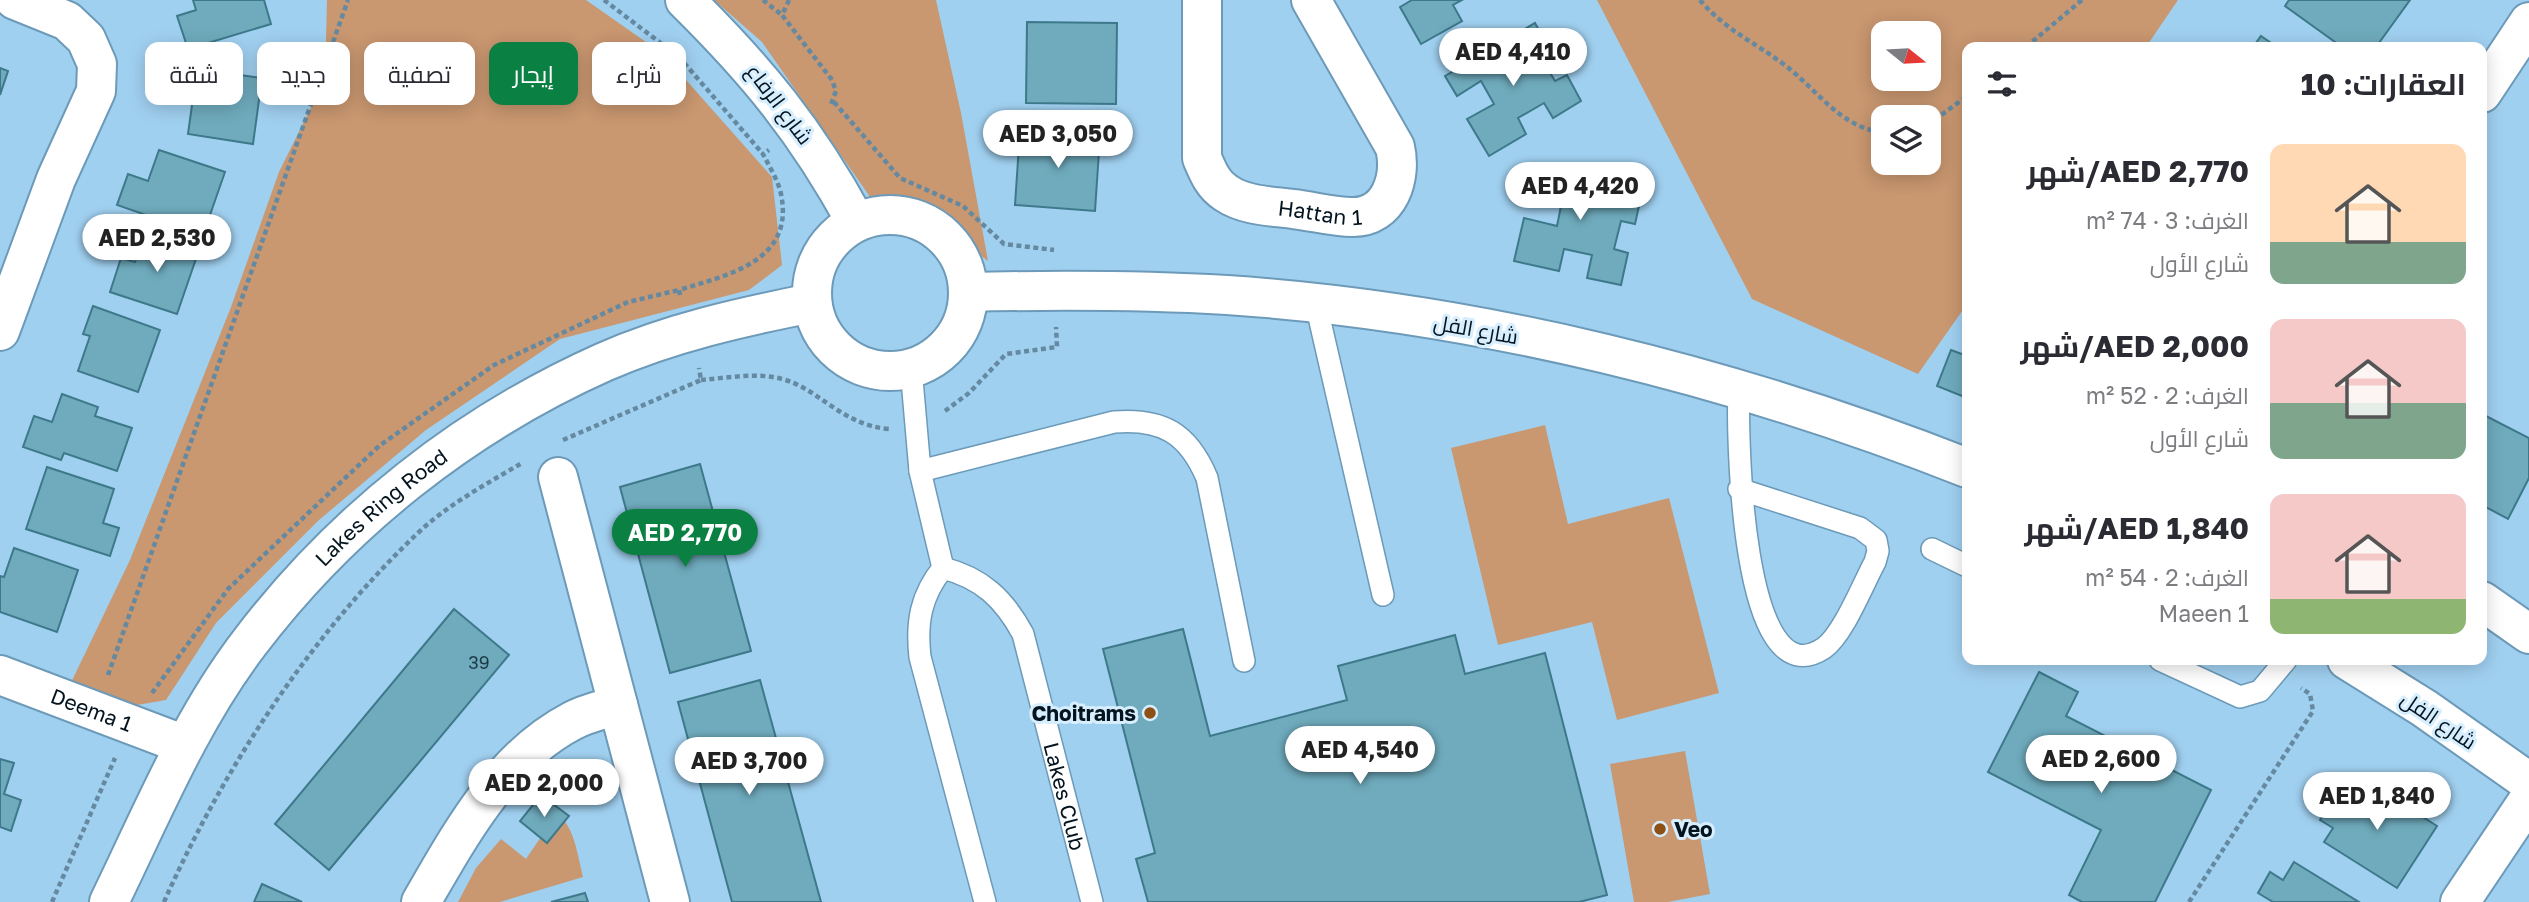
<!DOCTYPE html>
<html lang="ar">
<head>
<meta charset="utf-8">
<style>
  :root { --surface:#fff; --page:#f7f7f7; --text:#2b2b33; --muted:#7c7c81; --accent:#0b8043 }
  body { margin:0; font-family:"Golos Text",Cairo,sans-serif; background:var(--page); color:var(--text); direction:rtl; height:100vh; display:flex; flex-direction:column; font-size:26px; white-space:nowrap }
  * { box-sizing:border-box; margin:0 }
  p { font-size:23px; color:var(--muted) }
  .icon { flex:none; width:38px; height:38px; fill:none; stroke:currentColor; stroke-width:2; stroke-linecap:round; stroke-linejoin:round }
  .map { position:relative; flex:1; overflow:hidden; direction:ltr }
  .sheet { position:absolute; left:1962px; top:42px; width:525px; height:623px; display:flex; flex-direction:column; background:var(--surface); border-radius:14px; box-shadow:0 4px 18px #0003; direction:rtl }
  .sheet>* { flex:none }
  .guide { position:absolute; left:21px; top:42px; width:665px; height:63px; direction:rtl; display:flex; gap:14px }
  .needle { width:46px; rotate:108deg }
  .buttons { position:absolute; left:1871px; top:21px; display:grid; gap:14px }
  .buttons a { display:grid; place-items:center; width:70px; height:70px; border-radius:14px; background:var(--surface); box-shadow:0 4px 18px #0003; font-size:35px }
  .price { position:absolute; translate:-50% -60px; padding:0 16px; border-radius:24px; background:#fff; color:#222; font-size:23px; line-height:46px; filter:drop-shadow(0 2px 4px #0008) }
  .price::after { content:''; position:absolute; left:50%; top:42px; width:21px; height:16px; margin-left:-10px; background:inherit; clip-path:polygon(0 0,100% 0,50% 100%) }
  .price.on { background:var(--accent); color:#fff }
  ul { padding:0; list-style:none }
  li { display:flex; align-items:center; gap:21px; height:175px; padding:0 21px }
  li span { display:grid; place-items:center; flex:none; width:196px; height:140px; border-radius:14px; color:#555 }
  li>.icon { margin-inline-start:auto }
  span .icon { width:84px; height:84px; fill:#fffc; stroke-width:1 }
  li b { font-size:30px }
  h2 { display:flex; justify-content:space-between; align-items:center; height:84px; padding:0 21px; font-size:30px }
  .chip { padding:0 24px; border-radius:14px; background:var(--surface); box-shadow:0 4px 18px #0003; font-size:24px; line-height:63px }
  .chip.on { background:var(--accent); color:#fff }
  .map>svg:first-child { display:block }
  .green { fill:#c99770; fill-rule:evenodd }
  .building { fill:#6fabbd; stroke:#3d798a; stroke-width:2 }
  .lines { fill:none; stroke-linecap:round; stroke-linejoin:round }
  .service-casing { stroke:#6c9ab8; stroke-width:24 }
  .minor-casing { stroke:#6c9ab8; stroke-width:42 }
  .path { stroke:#6589a1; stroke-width:4.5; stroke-dasharray:5 3.5; stroke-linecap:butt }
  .service { stroke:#fff; stroke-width:21 }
  .minor { stroke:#fff; stroke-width:38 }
  .poi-dot { fill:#8f5016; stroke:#d6eefe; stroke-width:2.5 }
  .labels { text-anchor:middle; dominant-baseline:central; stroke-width:6; stroke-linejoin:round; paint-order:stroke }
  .number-label { font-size:18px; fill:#1e3a46 }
  .street-label { font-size:21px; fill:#03141f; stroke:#d6eefe }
  .poi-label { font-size:21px; font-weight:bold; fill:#03141f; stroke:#d6eefe; text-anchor:end }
</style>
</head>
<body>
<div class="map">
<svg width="2529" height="902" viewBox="0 0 2529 902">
  <rect width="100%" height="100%" fill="#a0d0f0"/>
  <g class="green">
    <path d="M327 0H586L663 54 772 177 782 265 749 290 560 339 426 430 319 520 216 623 166 700 120 708 67 691 130 560 231 307 279 172 325 79Z"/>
    <path d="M714 0H936L961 113 988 261 923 212 875 204 762 42Z"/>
    <path d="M1597 0H2178L2146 47H1967V304L1918 374 1752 299ZM1883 33H1928V79H1883ZM1883 117H1928V163H1883Z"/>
    <path d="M1545 425 1568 524 1669 498 1719 693 1617 720 1592 622 1498 645 1451 448Z"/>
    <path d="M1685 751 1710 894 1668 902H1634L1610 764Z"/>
    <path d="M531 800C573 812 574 839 583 877L500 902H458L476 868 501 839 526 859 551 822Z"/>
  </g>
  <g class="building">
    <path d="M193 0H264L271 24 188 49 177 16 196 10Z"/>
    <path d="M1412 0H1462L1453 5 1462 21 1421 44 1400 7Z"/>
    <path d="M2289 0H2410L2376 47H2342L2285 6Z"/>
    <path d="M1027 22 1117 23 1116 104 1026 103Z"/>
    <path d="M1535 23 1550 50 1540 56 1555 81 1567 75 1581 101 1553 118 1544 103 1518 118 1526 134 1489 156 1467 119 1494 104 1481 81 1457 96 1445 76Z"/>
    <path d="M2261 36 2277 47H2253Z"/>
    <path d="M0 68 8 71 0 95Z"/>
    <path d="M197 69 262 78 253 144 188 134Z"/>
    <path d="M1020 130 1100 136 1095 211 1015 205Z"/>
    <path d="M159 150 225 172 203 235 117 205 128 174 148 181Z"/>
    <path d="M1536 163 1643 188 1635 224 1621 221 1614 249 1628 253 1621 285 1587 278 1592 255 1564 249 1559 271 1514 261 1524 218 1557 226 1562 201 1530 193Z"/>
    <path d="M145 232 199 250 177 314 110 292 121 258 135 262Z"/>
    <path d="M93 306 160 330 138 392 78 371 90 336 83 334Z"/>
    <path d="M1951 350 1967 356V398L1937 386Z"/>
    <path d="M62 394 98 407 95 416 132 428 117 471 64 453 61 460 23 447 34 416 52 422Z"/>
    <path d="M2482 414 2529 438V478L2508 519 2482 505Z"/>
    <path d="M700 464 751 651 670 673 620 487Z"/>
    <path d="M47 467 114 489 103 523 119 528 110 556 26 529Z"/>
    <path d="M14 548 78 570 57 632 0 612V576L4 577Z"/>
    <path d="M454 609 509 655 329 870 275 824Z"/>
    <path d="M1183 629 1210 736 1347 700 1338 666 1455 635 1465 674 1545 653 1607 895 1579 902H1148L1136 859 1155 853 1103 649Z"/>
    <path d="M2039 672 2078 692 2066 716 2211 790 2155 902H2082L2069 895 2101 830 1988 772Z"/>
    <path d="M760 680 821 902H732L678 702Z"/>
    <path d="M0 759 14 763 4 794 21 800 11 831 0 827Z"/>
    <path d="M2361 778 2437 826 2397 888 2324 842 2333 828 2320 820 2333 799 2343 805Z"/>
    <path d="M541 795 569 816 547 843 520 821Z"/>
    <path d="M2294 862 2359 902H2273L2258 893 2270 872 2283 880Z"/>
    <path d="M262 884 302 902H254Z"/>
    <path d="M585 893 588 902H551Z"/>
  </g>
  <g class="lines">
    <defs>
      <g id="service">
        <path d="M1316 304 1383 595"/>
        <path d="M911 368 920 471 943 568"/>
        <path d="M1739 391C1737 429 1740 704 1824 648 1843 635 1863 584 1875 562L1878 551 1876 540 1860 528 1739 489"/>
        <path d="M920 471 1114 422C1162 418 1188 433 1207 478L1244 661"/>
        <path d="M1932 549 1967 566"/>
        <path d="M2160 660 2240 697 2260 691 2286 660"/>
        <path id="s1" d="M985 902 920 657C916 622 921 595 943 568 982 578 1004 599 1023 634L1092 902"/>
      </g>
      <g id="minor">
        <path d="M685 0C758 72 807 132 856 222"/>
        <path id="s2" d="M1202 0V158C1208 172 1213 185 1226 193 1245 206 1271 206 1293 209 1312 211 1333 217 1352 217 1390 218 1402 177 1395 147L1311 0"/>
        <path d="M2482 93 2529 22"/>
        <circle cx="890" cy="293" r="78"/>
        <path d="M968 292C1054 290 1141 290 1227 295 1479 312 1733 376 1967 468"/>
        <path d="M0 331 56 179 96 91 97 64 86 39 67 21 15 0"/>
        <path d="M558 477 670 902"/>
        <path d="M2482 601 2529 634"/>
        <path d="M2347 660 2424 708 2529 782"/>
        <path id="s3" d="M0 675 185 745"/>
        <path id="s4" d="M109 902C152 814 190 720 250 642 342 521 465 424 604 362 670 333 741 317 812 303"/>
        <path d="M421 902C460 835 501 758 572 721 586 713 603 710 618 705"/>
        <path d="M2460 902 2529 799"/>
      </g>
    </defs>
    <use href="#service" class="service-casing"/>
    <use href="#minor" class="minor-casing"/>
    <g class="path">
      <path d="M604 0 679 57 763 154"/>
      <path d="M763 0 782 15"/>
      <path d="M789 0 782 15 832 80 836 91 830 107"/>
      <path d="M1700 0C1725 30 1756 43 1786 66 1816 89 1842 129 1883 132"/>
      <path d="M2026 47 2082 0"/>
      <path d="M834 102 900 178 963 206 1004 244 1054 250"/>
      <path d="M1928 125 1967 96"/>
      <path d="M680 295 679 290C727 275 795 262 781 194 778 180 769 166 763 154L769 150"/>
      <path d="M701 380C727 378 757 372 782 379 820 389 841 425 889 429"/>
      <path d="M945 411 969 393 1006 354 1057 347 1056 327"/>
      <path d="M563 440 701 380 699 368"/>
      <path d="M108 675 348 0"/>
      <path d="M152 693 228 589 379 446 494 365 628 302 679 290"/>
      <path d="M52 902 115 758"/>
      <path d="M164 902C224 767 312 633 420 531 449 504 488 483 522 463"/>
      <path d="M2189 902 2313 711 2310 694 2301 688"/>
    </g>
    <use href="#service" class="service"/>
    <use href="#minor" class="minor"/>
  </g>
  <g class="poi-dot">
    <circle cx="1150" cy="713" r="7"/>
    <circle cx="1660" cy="829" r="7"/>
  </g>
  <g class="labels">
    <g class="number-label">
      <text x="479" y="662">39</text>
    </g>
    <g class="street-label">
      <text transform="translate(780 104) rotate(53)">شارع الرفاع</text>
      <text stroke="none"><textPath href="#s2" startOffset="298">Hattan 1</textPath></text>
      <text transform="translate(1476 329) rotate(10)">شارع الفل</text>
      <text stroke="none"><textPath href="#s4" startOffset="485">Lakes Ring Road</textPath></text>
      <text stroke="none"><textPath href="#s3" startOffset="98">Deema 1</textPath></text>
      <text transform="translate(2439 720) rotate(34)">شارع الفل</text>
      <text stroke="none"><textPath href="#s1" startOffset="623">Lakes Club</textPath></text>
    </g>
    <g class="poi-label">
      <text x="1136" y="713">Choitrams</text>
      <text x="1674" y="829" text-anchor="start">Veo</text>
    </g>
  </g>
</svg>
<div class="buttons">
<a><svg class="needle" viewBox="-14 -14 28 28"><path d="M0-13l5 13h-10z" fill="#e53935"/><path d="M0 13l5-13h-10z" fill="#7c7c81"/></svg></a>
<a><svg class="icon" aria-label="layers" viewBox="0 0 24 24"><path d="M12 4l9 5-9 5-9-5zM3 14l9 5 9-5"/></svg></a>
</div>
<b class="price" style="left:1513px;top:88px">AED 4,410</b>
<b class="price" style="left:1058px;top:170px">AED 3,050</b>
<b class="price" style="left:1580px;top:222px">AED 4,420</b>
<b class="price" style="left:157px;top:274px">AED 2,530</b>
<b class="price on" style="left:685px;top:569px">AED 2,770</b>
<b class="price" style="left:1360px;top:786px">AED 4,540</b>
<b class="price" style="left:2101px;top:795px">AED 2,600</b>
<b class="price" style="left:749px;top:797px">AED 3,700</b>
<b class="price" style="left:544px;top:819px">AED 2,000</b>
<b class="price" style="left:2377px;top:832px">AED 1,840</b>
<div class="guide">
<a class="chip">شراء</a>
<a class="chip on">إيجار</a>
<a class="chip">تصفية</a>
<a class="chip">جديد</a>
<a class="chip">شقة</a>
</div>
<section class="sheet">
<h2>العقارات: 10<svg class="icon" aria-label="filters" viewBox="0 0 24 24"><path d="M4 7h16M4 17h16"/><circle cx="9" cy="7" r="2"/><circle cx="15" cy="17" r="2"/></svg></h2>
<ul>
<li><span style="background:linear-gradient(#ffd9b3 70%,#7fa58c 0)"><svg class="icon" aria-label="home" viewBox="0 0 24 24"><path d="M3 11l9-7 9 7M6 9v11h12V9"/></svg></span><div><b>AED 2,770/شهر</b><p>الغرف: 3 · 74 m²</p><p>شارع الأول</p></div></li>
<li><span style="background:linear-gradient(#f6c9c9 60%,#7fa58c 0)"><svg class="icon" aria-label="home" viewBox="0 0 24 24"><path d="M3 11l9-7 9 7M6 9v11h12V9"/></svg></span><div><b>AED 2,000/شهر</b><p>الغرف: 2 · 52 m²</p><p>شارع الأول</p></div></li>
<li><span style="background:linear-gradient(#f6c9c9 75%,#8fb573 0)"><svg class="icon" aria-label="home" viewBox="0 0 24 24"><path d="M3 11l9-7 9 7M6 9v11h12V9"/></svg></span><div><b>AED 1,840/شهر</b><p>الغرف: 2 · 54 m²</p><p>Maeen 1</p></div></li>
</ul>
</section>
</div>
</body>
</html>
